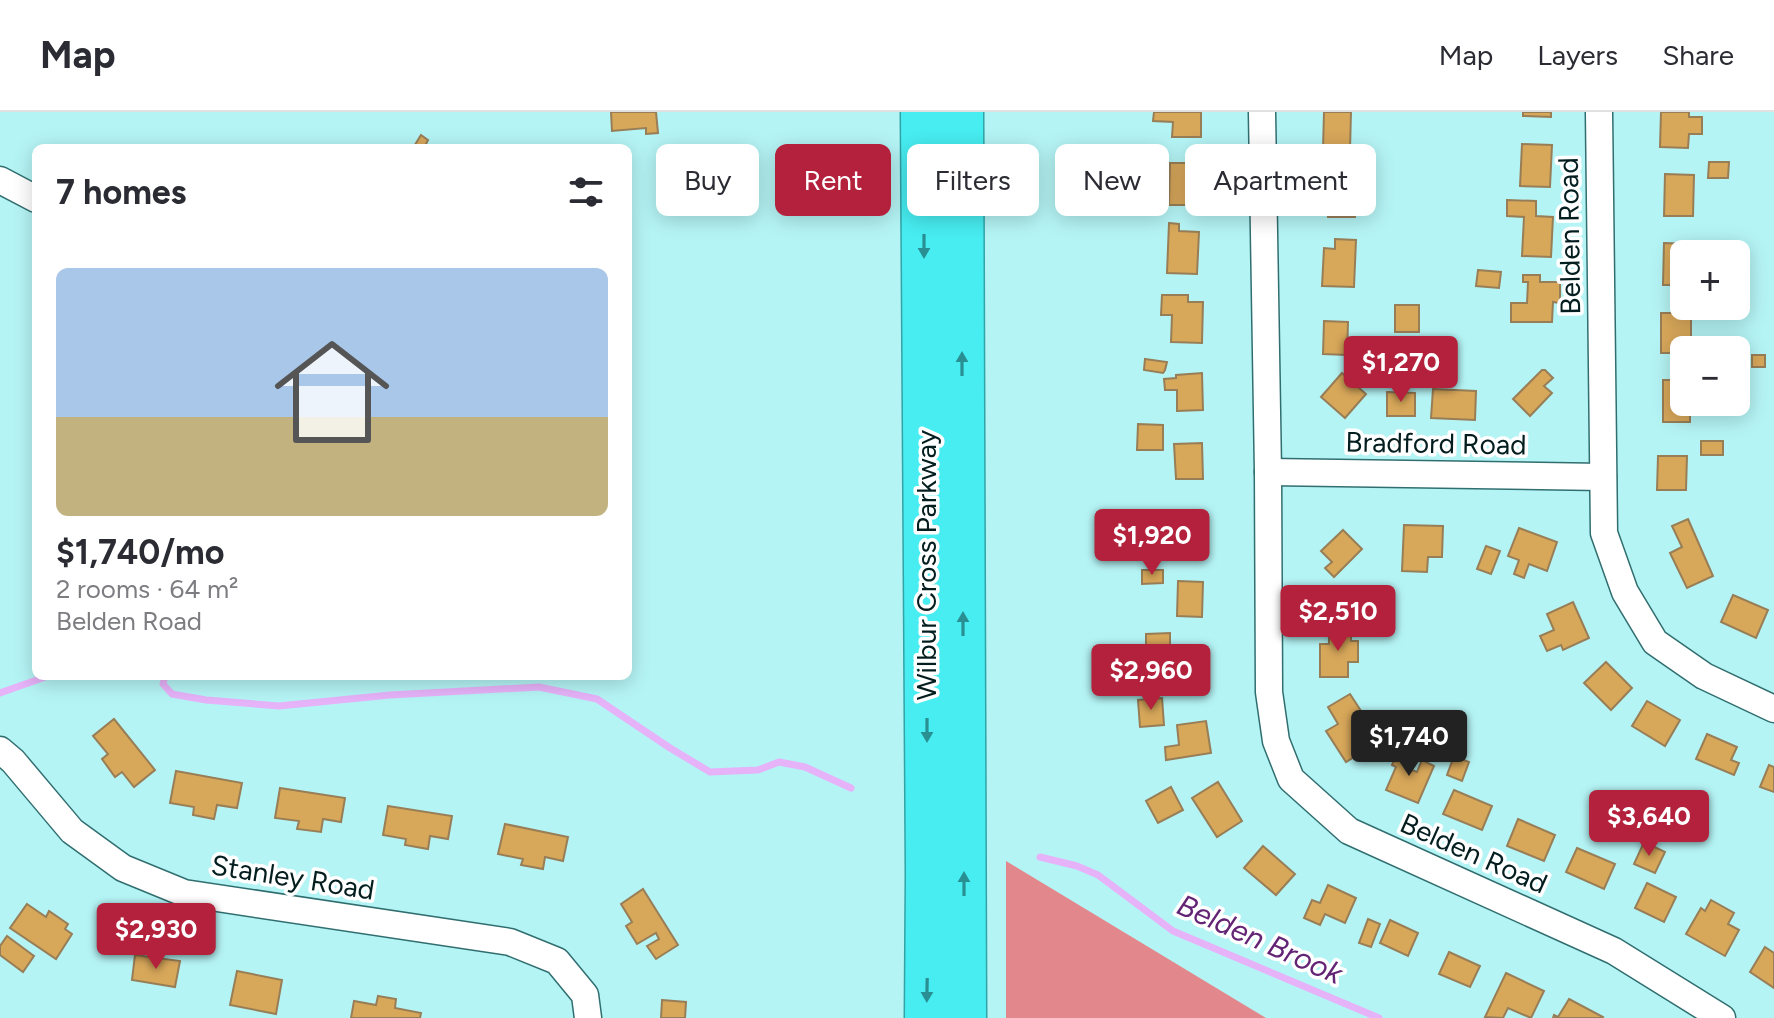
<!DOCTYPE html>
<html lang="en">
<head>
<meta charset="utf-8">
<style>
  :root { --surface:#fff; --page:#f2f2f3; --text:#2b2b33; --muted:#7c7c81; --line:#e1e1e2; --accent:#b4213c }
  body { margin:0; font-family:Figtree,sans-serif; background:var(--page); color:var(--text); height:100vh; display:flex; flex-direction:column; font-size:30px; white-space:nowrap }
  * { box-sizing:border-box; margin:0 }
  p { font-size:26px; color:var(--muted) }
  .icon { flex:none; width:44px; height:44px; fill:none; stroke:currentColor; stroke-width:2; stroke-linecap:round; stroke-linejoin:round }
  .map { position:relative; flex:1; overflow:hidden }
  .side { position:absolute; left:32px; top:32px; width:600px; height:536px; display:flex; flex-direction:column; background:var(--surface); border-radius:12px; box-shadow:0 4px 20px #0003 }
  .side>* { flex:none }
  .top-card { position:absolute; left:656px; top:32px; width:760px; height:72px; display:flex; gap:16px }
  .controls { position:absolute; left:1670px; top:128px; display:grid; gap:16px }
  .controls a { display:grid; place-items:center; width:80px; height:80px; border-radius:12px; background:var(--surface); box-shadow:0 4px 20px #0003; font-size:40px }
  .price { position:absolute; translate:-50% -68px; padding:0 18px; border-radius:8px; background:var(--accent); color:#fff; font-size:26px; line-height:52px; filter:drop-shadow(0 2px 4px #0008) }
  .price::after { content:''; position:absolute; left:50%; top:48px; width:24px; height:18px; margin-left:-12px; background:inherit; clip-path:polygon(0 0,100% 0,50% 100%) }
  .price.active { background:#222; color:#fff }
  ul { padding:0; list-style:none }
  li { display:grid; align-content:center; gap:16px; height:424px; padding:0 24px }
  li+li { border-top:2px solid var(--line) }
  li span { display:grid; place-items:center; height:248px; border-radius:12px; color:#555 }
  li>.icon { margin-inline-start:auto }
  span .icon { width:144px; height:144px; fill:#fffc; stroke-width:1 }
  li b { font-size:34px }
  h2 { display:flex; justify-content:space-between; align-items:center; height:96px; padding:0 24px; font-size:34px }
  .tag { padding:0 28px; border-radius:12px; background:var(--surface); box-shadow:0 4px 20px #0003; font-size:28px; line-height:72px }
  .tag.active { background:var(--accent); color:#fff }
  header { display:flex; align-items:center; gap:48px; box-sizing:border-box; height:112px; padding:0 40px; background:var(--surface); border-bottom:2px solid var(--line) }
  header strong { font-size:38px }
  nav { display:flex; gap:44px; margin-inline-start:auto; font-size:28px }
  .map>svg:first-child { display:block }
  .forest { fill:#e2888c }
  .lines { fill:none; stroke-linecap:round; stroke-linejoin:round }
  .stream { stroke:#e6b2f8; stroke-width:7 }
  .building { fill:#d7a75a; stroke:#987e57; stroke-width:2 }
  .minor-casing { stroke:#316e70; stroke-width:29 }
  .motorway-casing { stroke:#30a4a7; stroke-width:47 }
  .minor { stroke:#fff; stroke-width:26 }
  .motorway { stroke:#47edf1; stroke-width:44 }
  .oneway { fill:#298f92 }
  .labels { text-anchor:middle; dominant-baseline:central; stroke-width:7; stroke-linejoin:round; paint-order:stroke }
  .street-label { font-size:28px; fill:#041d1e; stroke:#fff }
  .water-label { font-size:30px; font-style:italic; fill:#632475; stroke:#fff }
</style>
</head>
<body>
<header>
<strong>Map</strong>
<nav><a>Map</a><a>Layers</a><a>Share</a></nav>
</header>
<div class="map">
<svg width="1774" height="906" viewBox="0 0 1774 906">
  <rect width="100%" height="100%" fill="#b5f4f5"/>
  <path class="forest" d="M1006 749 1266 906H1006Z"/>
  <g class="lines">
    <g class="stream">
      <path d="M165 564 163 572 172 582 206 588 279 594 390 583 539 575 597 587 670 636 710 660 758 658 779 650 805 655 851 676"/>
      <path d="M0 581 48 564"/>
      <path d="M1040 745 1077 754 1098 763 1173 819 1379 906"/>
    </g>
  </g>
  <g class="building">
    <path d="M611 0H656L658 21 646 22V16L612 19Z"/>
    <path d="M1154 0H1201V25H1172L1173 10 1153 9Z"/>
    <path d="M1324 0H1351L1350 38 1323 37Z"/>
    <path d="M1523 0H1551V5L1523 4Z"/>
    <path d="M1661 0H1689V5H1702V22H1689L1688 36 1660 35Z"/>
    <path d="M421 23 428 28 424 36H413Z"/>
    <path d="M1522 32 1552 33 1550 75 1520 74Z"/>
    <path d="M1709 50H1729L1728 66H1708Z"/>
    <path d="M1170 51H1200V93H1169Z"/>
    <path d="M1346 60H1367V89H1355V105H1328V66H1346Z"/>
    <path d="M1665 62 1694 63 1693 104H1664Z"/>
    <path d="M1507 88 1536 89V104L1553 105 1551 145 1522 144 1524 105 1507 104Z"/>
    <path d="M1169 111 1179 112V119L1199 120 1197 162 1167 161Z"/>
    <path d="M1335 127 1356 128 1354 175 1322 174 1324 136 1335 137Z"/>
    <path d="M1664 131 1693 132V142H1684V173H1663Z"/>
    <path d="M1478 158 1501 160 1499 176 1476 174Z"/>
    <path d="M1523 163H1540V170H1560V191L1553 190 1552 210H1511V191H1527L1528 170H1523Z"/>
    <path d="M1162 183H1188V190H1203L1202 231 1171 230 1172 203H1161Z"/>
    <rect x="1395" y="193" width="24" height="27"/>
    <path d="M1661 201H1691V238H1684V241H1661Z"/>
    <path d="M1324 209 1348 210 1347 243 1323 242Z"/>
    <rect x="1752" y="243" width="13" height="12"/>
    <path d="M1145 247 1167 250 1165 258 1163 261 1144 258Z"/>
    <path d="M1542 258H1545L1553 266 1544 274 1552 281 1530 304 1513 287Z"/>
    <path d="M1202 261 1203 298 1177 299V278H1165L1164 267 1176 266V263Z"/>
    <path d="M1342 261 1366 282 1345 306 1321 285Z"/>
    <path d="M1663 268H1684V290H1690V310H1663Z"/>
    <path d="M1433 277 1476 279 1475 308 1431 306Z"/>
    <path d="M1387 280 1415 281V304H1387Z"/>
    <path d="M1138 312 1163 313V338H1137Z"/>
    <rect x="1701" y="329" width="22" height="14"/>
    <path d="M1202 331 1203 367H1176L1174 332Z"/>
    <path d="M1658 344H1687L1686 378H1657Z"/>
    <path d="M1174 400H1201L1202 435 1175 436Z"/>
    <path d="M1688 407 1713 464 1687 476 1670 441 1682 435 1672 414Z"/>
    <path d="M1404 413 1443 414 1442 445H1428L1427 460 1402 459Z"/>
    <path d="M1519 416 1557 430 1547 459 1529 452 1524 466 1514 462 1519 448 1508 444Z"/>
    <path d="M1343 418 1362 437 1334 465 1325 456 1332 450 1321 439Z"/>
    <path d="M1486 434 1500 439 1491 462 1477 457Z"/>
    <path d="M1142 458H1163V471L1142 472Z"/>
    <path d="M1178 469 1203 470 1202 505 1177 504Z"/>
    <path d="M1359 479 1374 493 1364 503 1349 489Z"/>
    <path d="M1733 483 1768 498 1756 526 1721 510Z"/>
    <path d="M1573 490 1589 526 1563 538 1561 533 1547 539 1540 524 1554 518 1547 502Z"/>
    <path d="M1329 516H1351V529H1358V550H1348V565H1320V532H1329Z"/>
    <path d="M1170 521V534H1146V522Z"/>
    <path d="M1203 536 1205 572 1177 573 1175 537Z"/>
    <path d="M1606 550 1632 576 1611 598 1584 571Z"/>
    <path d="M1350 582 1363 602 1352 610 1368 636 1346 650 1326 619 1338 612 1328 595Z"/>
    <path d="M1162 586 1164 613 1140 615 1138 588Z"/>
    <path d="M1647 589 1680 608 1665 634 1632 614Z"/>
    <path d="M114 607 155 658 134 675 122 660 115 665 102 647 108 642 93 624Z"/>
    <path d="M1206 609 1211 641 1166 648 1165 635 1179 633 1177 613Z"/>
    <path d="M1707 622 1737 635 1731 648 1739 651 1734 663 1696 647Z"/>
    <path d="M1398 639 1414 645 1409 657 1417 660 1422 648 1434 654 1418 691 1386 678 1396 655 1392 653Z"/>
    <path d="M1454 644 1469 650 1462 669 1447 663Z"/>
    <path d="M1769 653 1774 655V680L1760 675Z"/>
    <path d="M176 659 242 671 237 696 217 693 214 707 193 703 194 695 170 691Z"/>
    <path d="M1218 670 1242 709 1217 725 1192 686Z"/>
    <path d="M1171 675 1183 698 1158 711 1146 689Z"/>
    <path d="M280 676 345 686 341 710 323 707 321 720 297 717 299 709 275 706Z"/>
    <path d="M1454 678 1492 694 1482 718 1443 702Z"/>
    <path d="M388 694 452 704 448 727 430 724 428 737 405 733 406 727 383 723Z"/>
    <path d="M1518 707 1555 723 1544 749 1507 734Z"/>
    <path d="M505 712 568 725 563 749 545 745 543 757 521 753 523 747 498 742Z"/>
    <path d="M1644 730 1665 740 1655 761 1634 752Z"/>
    <path d="M1263 734 1295 762 1276 783 1244 756Z"/>
    <path d="M1577 736 1615 752 1604 777 1566 760Z"/>
    <path d="M1647 771 1676 785 1664 810 1635 796Z"/>
    <path d="M1328 773 1356 786 1345 811 1325 802 1320 813 1304 806 1312 788 1320 791Z"/>
    <path d="M643 777 678 833 656 847 647 834 659 827 656 821 637 832 626 814 632 810 621 792Z"/>
    <path d="M1711 788 1734 801 1728 812 1739 818 1725 844 1686 822 1701 796 1705 799Z"/>
    <path d="M27 792 46 805 49 799 68 812 65 817 72 822 56 847 10 816Z"/>
    <path d="M1368 807 1380 812 1371 835 1359 831Z"/>
    <path d="M1390 808 1418 821 1408 844 1380 831Z"/>
    <path d="M7 824 34 844 23 860 0 843V834Z"/>
    <path d="M1765 835 1774 841V876L1750 860Z"/>
    <path d="M1449 840 1480 854 1470 875 1439 862Z"/>
    <path d="M135 843 180 849 175 875 132 868Z"/>
    <path d="M237 859 282 868 276 902 230 893Z"/>
    <path d="M1506 861 1544 879 1531 906 1508 896 1503 906 1485 905Z"/>
    <path d="M378 884 396 887 395 896 421 901 420 906H351L354 889 376 893Z"/>
    <path d="M1569 887 1603 905 1602 906H1553L1554 903 1558 905Z"/>
    <path d="M662 888 686 890 685 906H661Z"/>
  </g>
  <g class="lines">
    <defs>
      <g id="minor">
        <path d="M1262 0 1268 360 1269 580 1276 629 1291 667 1349 719 1614 839 1722 906"/>
        <path d="M1599 0 1604 421 1625 480 1655 530 1704 564 1774 597"/>
        <path d="M0 68 36 87"/>
        <path d="M1268 360 1603 365"/>
        <path d="M0 638 13 649 72 719 123 756 184 781 510 830 557 849 585 883 588 906"/>
      </g>
      <g id="motorway">
        <path d="M923 0 928 762 927 906"/>
        <path d="M961 0 964 906"/>
      </g>
    </defs>
    <use href="#minor" class="minor-casing"/>
    <use href="#motorway" class="motorway-casing"/>
    <use href="#minor" class="minor"/>
    <use href="#motorway" class="motorway"/>
  </g>
  <defs><path id="oneway-solid" d="M-6-.8H1V-3.2L6.5 0L1 3.2V.8H-6Z" transform="scale(2)"/></defs>
  <g class="oneway">
    <use href="#oneway-solid" transform="translate(924 134) rotate(90)"/>
    <use href="#oneway-solid" transform="translate(962 252) rotate(-90)"/>
    <use href="#oneway-solid" transform="translate(963 512) rotate(-90)"/>
    <use href="#oneway-solid" transform="translate(927 618) rotate(90)"/>
    <use href="#oneway-solid" transform="translate(964 772) rotate(-90)"/>
    <use href="#oneway-solid" transform="translate(927 878) rotate(91)"/>
  </g>
  <g class="labels">
    <g class="street-label">
      <text transform="translate(1569 124) rotate(-91)">Belden Road</text>
      <text transform="translate(1436 331) rotate(1)">Bradford Road</text>
      <text transform="translate(926 453) rotate(-90)">Wilbur Cross Parkway</text>
      <text transform="translate(1474 741) rotate(24)">Belden Road</text>
      <text transform="translate(293 765) rotate(9)">Stanley Road</text>
    </g>
    <g class="water-label">
      <text transform="translate(1260 827) rotate(24)">Belden Brook</text>
    </g>
  </g>
</svg>
<div class="controls">
<a>+</a>
<a>−</a>
</div>
<b class="price" style="left:1401px;top:292px">$1,270</b>
<b class="price" style="left:1152px;top:465px">$1,920</b>
<b class="price" style="left:1338px;top:541px">$2,510</b>
<b class="price" style="left:1151px;top:600px">$2,960</b>
<b class="price active" style="left:1409px;top:666px">$1,740</b>
<b class="price" style="left:1649px;top:746px">$3,640</b>
<b class="price" style="left:156px;top:859px">$2,930</b>
<div class="top-card">
<a class="tag">Buy</a>
<a class="tag active">Rent</a>
<a class="tag">Filters</a>
<a class="tag">New</a>
<a class="tag">Apartment</a>
</div>
<section class="side">
<h2>7 homes<svg class="icon" aria-label="filters" viewBox="0 0 24 24"><path d="M4 7h16M4 17h16"/><circle cx="9" cy="7" r="2"/><circle cx="15" cy="17" r="2"/></svg></h2>
<ul>
<li><span style="background:linear-gradient(#a9c7e8 60%,#c2b280 0)"><svg class="icon" aria-label="home" viewBox="0 0 24 24"><path d="M3 11l9-7 9 7M6 9v11h12V9"/></svg></span><div><b>$1,740/mo</b><p>2 rooms · 64 m²</p><p>Belden Road</p></div></li>
</ul>
</section>
</div>
</body>
</html>
